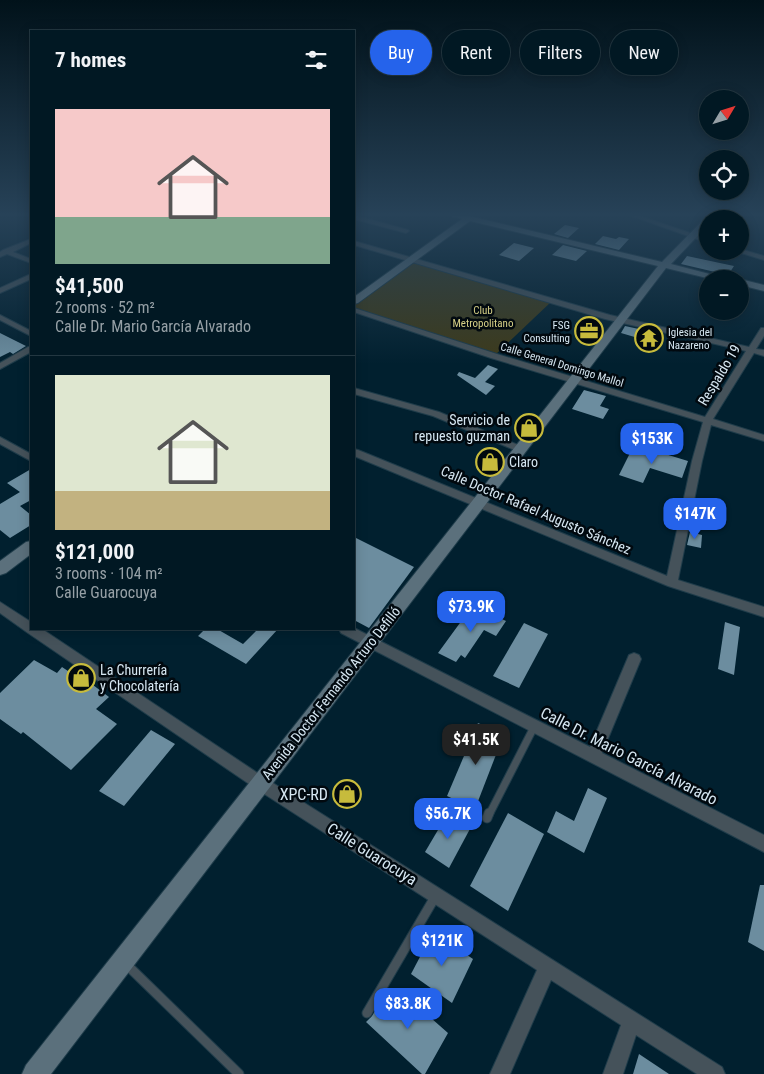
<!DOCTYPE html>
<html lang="en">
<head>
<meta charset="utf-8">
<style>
  :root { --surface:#011823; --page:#0f2530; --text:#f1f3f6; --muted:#96a0a6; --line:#233741; --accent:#2563eb }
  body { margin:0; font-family:"Roboto Condensed",sans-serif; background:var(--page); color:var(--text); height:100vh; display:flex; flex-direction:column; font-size:19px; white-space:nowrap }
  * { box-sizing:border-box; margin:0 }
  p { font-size:16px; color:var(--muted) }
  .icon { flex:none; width:28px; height:28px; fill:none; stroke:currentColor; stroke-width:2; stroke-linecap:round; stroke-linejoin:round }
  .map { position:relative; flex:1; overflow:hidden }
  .sheet { position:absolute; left:30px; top:30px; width:325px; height:600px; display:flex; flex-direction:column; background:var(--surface); border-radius:0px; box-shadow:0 2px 12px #0003,0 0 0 1px var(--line) }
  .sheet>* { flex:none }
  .hud { position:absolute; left:370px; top:30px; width:319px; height:45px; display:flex; gap:10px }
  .needle { width:32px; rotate:52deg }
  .buttons { position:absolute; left:699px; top:90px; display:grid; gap:10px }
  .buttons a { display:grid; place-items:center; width:50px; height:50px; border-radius:50%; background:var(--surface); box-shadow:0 2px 12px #0003,0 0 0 1px var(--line); font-size:25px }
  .price { position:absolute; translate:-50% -42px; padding:0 11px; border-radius:10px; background:var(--accent); color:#fff; font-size:16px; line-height:32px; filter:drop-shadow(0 1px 2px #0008) }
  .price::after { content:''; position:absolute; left:50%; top:30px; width:15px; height:11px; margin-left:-8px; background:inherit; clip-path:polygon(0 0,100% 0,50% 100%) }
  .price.active { background:#222; color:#fff }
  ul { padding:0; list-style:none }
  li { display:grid; align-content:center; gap:10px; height:265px; padding:0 25px }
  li+li { border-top:1px solid var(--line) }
  li span { display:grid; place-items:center; height:155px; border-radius:0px; color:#555 }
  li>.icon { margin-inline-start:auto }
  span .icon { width:90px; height:90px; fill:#fffc; stroke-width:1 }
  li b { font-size:21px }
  h2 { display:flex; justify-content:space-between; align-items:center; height:60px; padding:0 25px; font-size:21px }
  .tag { padding:0 18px; border-radius:22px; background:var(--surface); box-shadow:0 2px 12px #0003,0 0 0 1px var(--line); font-size:18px; line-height:45px }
  .tag.active { background:var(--accent); color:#fff }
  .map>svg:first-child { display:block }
  .green { fill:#3d3a1a }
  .building { fill:#6c8d9f }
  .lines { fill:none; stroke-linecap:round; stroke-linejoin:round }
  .lane-far1-casing { stroke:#1f3c4a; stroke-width:9 }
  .lane-casing { stroke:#1f3c4a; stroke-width:11 }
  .street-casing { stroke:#1f3c4a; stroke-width:2 }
  .secondary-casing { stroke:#1f3c4a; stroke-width:2 }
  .lane-far1 { stroke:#45525a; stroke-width:7 }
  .lane { stroke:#45525a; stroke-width:9 }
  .street { fill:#45525a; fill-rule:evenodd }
  .secondary { fill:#5b707c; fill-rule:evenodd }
  .labels { text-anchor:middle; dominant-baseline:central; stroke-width:5; stroke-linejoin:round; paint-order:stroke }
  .far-park-label { font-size:11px; fill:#d6d087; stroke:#01090f }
  .far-poi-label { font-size:11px; fill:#d6e7f2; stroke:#01090f; text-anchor:end }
  .far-street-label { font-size:11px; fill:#d6e7f2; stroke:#01090f }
  .street-label { font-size:14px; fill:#d6e7f2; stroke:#01090f }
  .poi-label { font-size:14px; fill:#d6e7f2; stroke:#01090f; text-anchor:start }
  .near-street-label { font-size:16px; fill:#d6e7f2; stroke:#01090f }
  .near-poi-label { font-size:16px; fill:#d6e7f2; stroke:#01090f; text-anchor:end }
</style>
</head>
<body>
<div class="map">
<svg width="764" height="1074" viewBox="0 0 764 1074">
  <rect width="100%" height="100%" fill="#01202f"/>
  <path class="green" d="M411 259 552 301 494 356 354 310V301Z"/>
  <g class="building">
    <path d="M565 225 579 228 568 238 554 234Z"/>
    <path d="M603 236 616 239 619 237 629 239 619 250 595 244Z"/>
    <path d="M514 243 534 248 519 261 499 255Z"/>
    <path d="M563 245 587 251 576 261 552 255Z"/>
    <path d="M687 256 734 266 728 275 681 264Z"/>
    <path d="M625 326 662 334 655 343 621 333Z"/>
    <path d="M0 333 26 346 13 354 10 352 0 357Z"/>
    <path d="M488 365 498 369 485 382 495 386 486 395 457 375 459 372 475 378Z"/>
    <path d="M584 390 606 396 600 406 609 409 603 419 572 409Z"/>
    <path d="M639 446 688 461 682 478 650 468 643 483 619 475 630 453 635 454Z"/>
    <path d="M31 469V500L20 506 31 515V525L10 538 0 530V504L20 492 7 483Z"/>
    <path d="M690 532 702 535 701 548 687 545Z"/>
    <path d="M354 537 414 567 369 628 354 620Z"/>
    <path d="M473 605 506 621 496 636 484 630 465 658 461 655 456 662 438 653Z"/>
    <path d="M725 622 740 627 734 675 718 669Z"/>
    <path d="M524 623 548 634 519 688 493 676Z"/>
    <path d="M205 629H217L243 644 258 629H278L246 664 198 636Z"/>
    <path d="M34 660 57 673 62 667 83 681 85 679 109 697 96 709 117 724 71 770 23 732 21 734 0 719V693Z"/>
    <path d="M478 723 504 734 475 809 447 796Z"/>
    <path d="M151 730 175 744 124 806 99 791Z"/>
    <path d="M588 788 607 798 584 853 547 832 556 811 574 821Z"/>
    <path d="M448 813 471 827 449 868 425 852Z"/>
    <path d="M508 813 544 834 508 911 470 886Z"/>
    <path d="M760 885H764V951L748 942Z"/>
    <path d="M433 932 473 959 452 1003 411 974Z"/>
    <path d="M398 989 448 1033 425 1074H422L366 1022 372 1016 387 990 394 997Z"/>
    <path d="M639 1054 669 1074H633Z"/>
  </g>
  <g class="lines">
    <defs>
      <path id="lane-far1" d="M489 815 534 727"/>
      <g id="lane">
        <path d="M487 818 489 813"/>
        <path d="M126 964 239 1074"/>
        <path d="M367 1013 435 897"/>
      </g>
      <g id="street">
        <path d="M626 214H634L708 239V243Z"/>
        <path d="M699 214H712L713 215 710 217Z"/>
        <path d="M354 215 408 230 409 231 406 233 354 219Z"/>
        <path d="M31 239V243L13 252 31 259V263L7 254 0 257V252L3 250Z"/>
        <path d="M354 241 610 315 749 347 761 328H764V336L756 349 764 350V356L754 353 713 419 764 435V441L711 425 702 461 678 580 764 607V617L668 586 354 456V449L358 450 667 576 692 461 703 422 491 358 354 312V308L497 354 705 417 746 351 605 319 354 245Z"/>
        <path d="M740 249 764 256V260L738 252Z"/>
        <path d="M31 274V279L0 293V288Z"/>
        <path d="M0 315 31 331V336L0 320Z"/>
        <path d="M28 347H31V352L0 369V363Z"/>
        <path d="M354 388 439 412 523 447 525 449 520 452 517 451 433 416 354 394Z"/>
        <path d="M0 437 31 454V461L0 444Z"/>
        <path d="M0 602 31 622V629H42L265 778 722 1067 725 1074H697L636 1035 623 1074H603L621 1025 551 980 510 1074H490L537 970 255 788 28 633 0 613Z"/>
        <path d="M354 628 590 747 629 655 634 653 639 655 641 659 602 753 764 835V852L341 633 339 629Z"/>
      </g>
      <g id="secondary">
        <path d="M446 214 469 216 662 262 709 214H717L713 219H708V225L671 264 729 279H711L666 268 51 1074H22L26 1065 658 266 470 221 358 303 354 304V297L462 219Z"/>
        <path d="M740 279 764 285V291L740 285Z"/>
        <path d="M31 541V554L6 573 0 575V561L26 542Z"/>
      </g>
    </defs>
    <use href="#lane-far1" class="lane-far1-casing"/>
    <use href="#lane" class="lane-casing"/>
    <use href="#street" class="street-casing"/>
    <use href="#secondary" class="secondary-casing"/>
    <use href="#lane-far1" class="lane-far1"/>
    <use href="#lane" class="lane"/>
    <use href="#street" class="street"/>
    <use href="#secondary" class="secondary"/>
  </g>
  <linearGradient id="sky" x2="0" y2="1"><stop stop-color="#01121a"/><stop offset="0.59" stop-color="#274258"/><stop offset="1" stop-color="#274258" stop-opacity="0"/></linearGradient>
  <rect width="764" height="364" fill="url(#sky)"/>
  <defs>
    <symbol id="office-ring" viewBox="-11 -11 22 22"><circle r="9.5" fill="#01090f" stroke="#c7bb3c" stroke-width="1.5"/><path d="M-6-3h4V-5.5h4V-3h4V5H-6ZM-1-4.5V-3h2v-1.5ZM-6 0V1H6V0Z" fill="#c7bb3c"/></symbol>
    <symbol id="temple-ring" viewBox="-11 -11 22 22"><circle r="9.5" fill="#01090f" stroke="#c7bb3c" stroke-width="1.5"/><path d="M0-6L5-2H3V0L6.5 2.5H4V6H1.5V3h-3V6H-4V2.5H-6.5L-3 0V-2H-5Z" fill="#c7bb3c"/></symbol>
    <symbol id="shop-ring" viewBox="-11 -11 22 22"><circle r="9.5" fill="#01090f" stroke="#c7bb3c" stroke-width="1.5"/><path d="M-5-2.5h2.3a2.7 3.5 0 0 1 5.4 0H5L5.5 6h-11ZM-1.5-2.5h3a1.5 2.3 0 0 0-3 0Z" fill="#c7bb3c"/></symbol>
  </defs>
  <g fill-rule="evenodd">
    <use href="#office-ring" x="573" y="315" width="32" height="32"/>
    <use href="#temple-ring" x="633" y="322" width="32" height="32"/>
    <use href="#shop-ring" x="513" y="412" width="32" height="32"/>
    <use href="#shop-ring" x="474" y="446" width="32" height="32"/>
    <use href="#shop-ring" x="65" y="662" width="32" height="32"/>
    <use href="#shop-ring" x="331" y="778" width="32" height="32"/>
  </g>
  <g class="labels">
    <g class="far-park-label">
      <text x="483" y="310">Club<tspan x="483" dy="13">Metropolitano</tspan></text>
    </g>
    <g class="far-poi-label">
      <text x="570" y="325">FSG<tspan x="570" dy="13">Consulting</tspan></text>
      <text x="668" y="332" text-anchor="start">Iglesia del<tspan x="668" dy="13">Nazareno</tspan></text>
    </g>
    <g class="far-street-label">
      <text transform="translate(562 365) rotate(17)">Calle General Domingo Mallol</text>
    </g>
    <g class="street-label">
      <text transform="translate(719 375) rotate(-59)">Respaldo 19</text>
      <text transform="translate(536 510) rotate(23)">Calle Doctor Rafael Augusto Sánchez</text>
      <text transform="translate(331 693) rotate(-52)">Avenida Doctor Fernando Arturo Defilló</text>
    </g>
    <g class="poi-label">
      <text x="510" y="420" text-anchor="end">Servicio de<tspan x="510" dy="16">repuesto guzman</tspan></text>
      <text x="509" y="462">Claro</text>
      <text x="100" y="670">La Churrería<tspan x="100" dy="16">y Chocolatería</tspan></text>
    </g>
    <g class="near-street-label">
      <text transform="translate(629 756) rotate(27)">Calle Dr. Mario García Alvarado</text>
      <text transform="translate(372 854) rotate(32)">Calle Guarocuya</text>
    </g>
    <g class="near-poi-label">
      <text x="328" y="794">XPC-RD</text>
    </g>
  </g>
</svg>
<div class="buttons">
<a><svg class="needle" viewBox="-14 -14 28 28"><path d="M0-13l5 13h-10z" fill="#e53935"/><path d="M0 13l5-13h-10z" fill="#96a0a6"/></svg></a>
<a><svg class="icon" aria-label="locate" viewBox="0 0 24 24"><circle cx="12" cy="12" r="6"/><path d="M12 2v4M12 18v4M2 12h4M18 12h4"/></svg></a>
<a>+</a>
<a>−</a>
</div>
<b class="price" style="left:652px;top:465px">$153K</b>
<b class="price" style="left:695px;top:540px">$147K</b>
<b class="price" style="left:471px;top:633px">$73.9K</b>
<b class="price active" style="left:476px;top:766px">$41.5K</b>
<b class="price" style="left:448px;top:840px">$56.7K</b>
<b class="price" style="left:442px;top:967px">$121K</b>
<b class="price" style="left:408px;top:1030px">$83.8K</b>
<div class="hud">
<a class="tag active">Buy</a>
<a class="tag">Rent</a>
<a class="tag">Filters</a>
<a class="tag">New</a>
</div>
<section class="sheet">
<h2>7 homes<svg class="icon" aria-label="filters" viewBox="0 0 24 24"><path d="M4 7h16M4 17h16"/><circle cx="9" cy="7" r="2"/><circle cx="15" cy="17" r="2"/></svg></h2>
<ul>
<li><span style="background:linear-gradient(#f6c9c9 70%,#7fa58c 0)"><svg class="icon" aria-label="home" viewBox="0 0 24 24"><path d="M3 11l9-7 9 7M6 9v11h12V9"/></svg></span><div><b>$41,500</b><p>2 rooms · 52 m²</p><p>Calle Dr. Mario García Alvarado</p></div></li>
<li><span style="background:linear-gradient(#dfe7d0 75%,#c2b280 0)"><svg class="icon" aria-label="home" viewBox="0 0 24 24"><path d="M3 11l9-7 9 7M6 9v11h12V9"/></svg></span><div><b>$121,000</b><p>3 rooms · 104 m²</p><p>Calle Guarocuya</p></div></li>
</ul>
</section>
</div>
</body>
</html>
